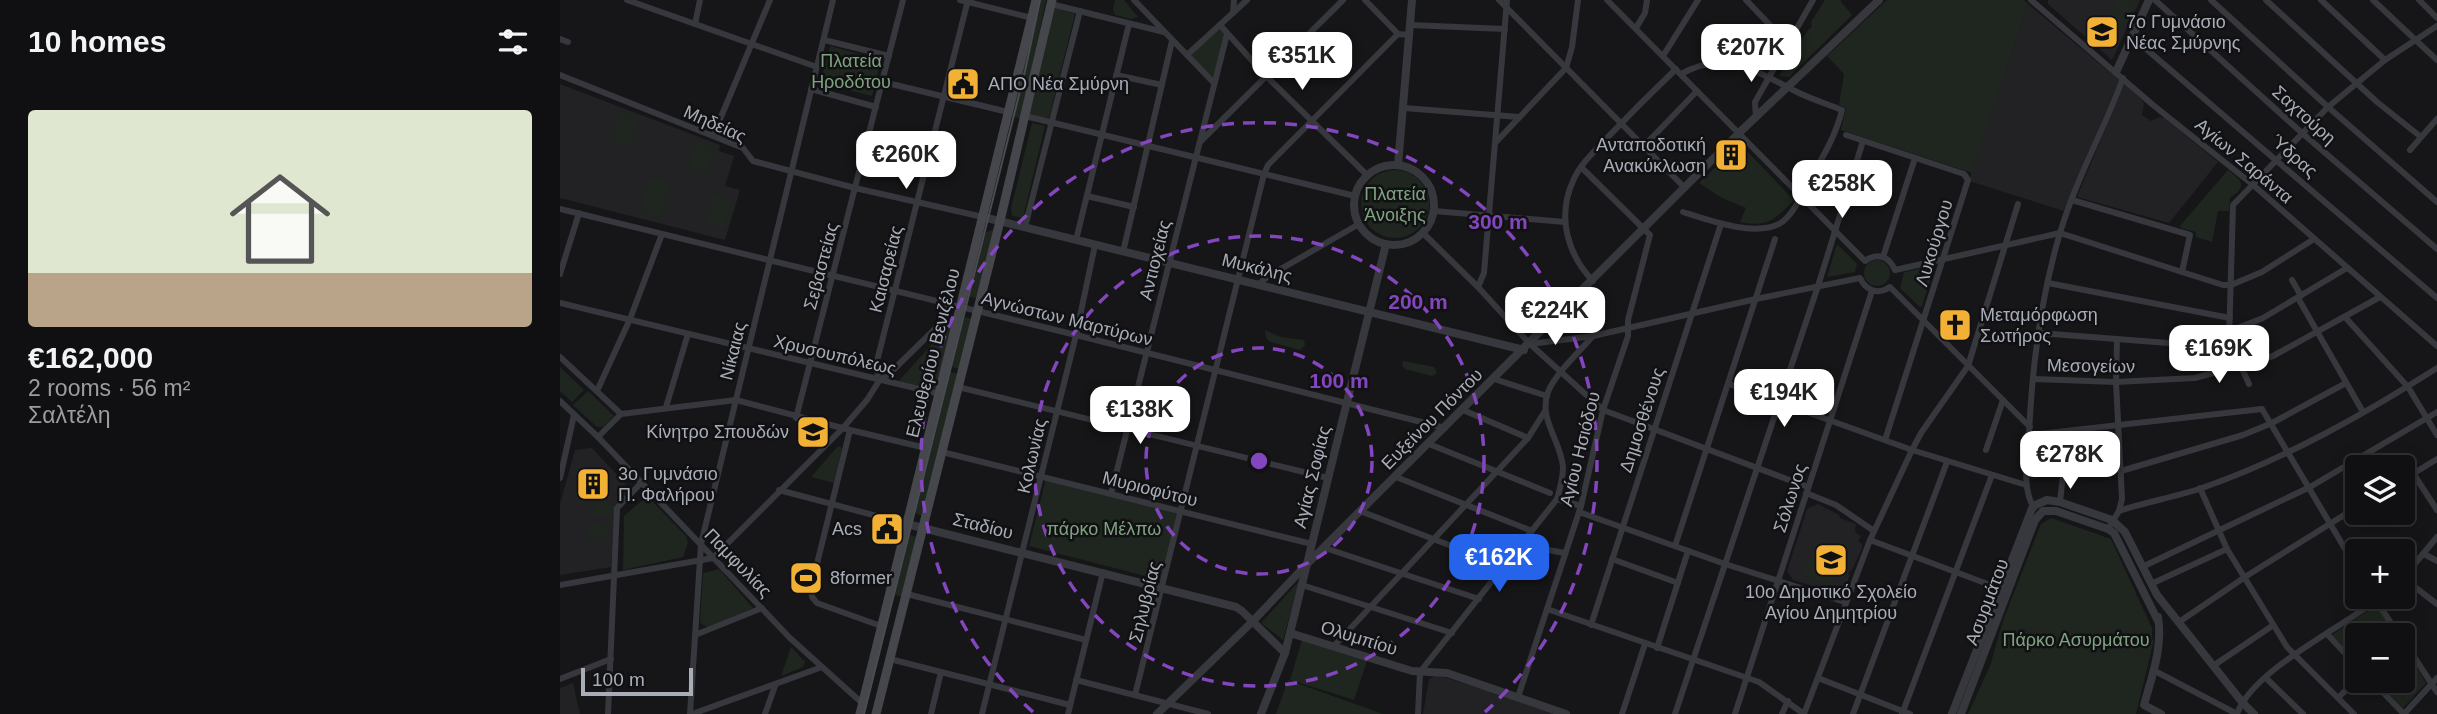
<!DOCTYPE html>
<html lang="en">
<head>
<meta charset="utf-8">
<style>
  :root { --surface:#101012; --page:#19191b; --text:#f1f3f6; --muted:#9c9d9f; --line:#303032; --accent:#2563eb }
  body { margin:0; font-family:Helvetica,sans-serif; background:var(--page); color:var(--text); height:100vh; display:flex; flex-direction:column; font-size:26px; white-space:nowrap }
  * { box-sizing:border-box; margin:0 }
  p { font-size:23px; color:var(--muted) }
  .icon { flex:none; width:38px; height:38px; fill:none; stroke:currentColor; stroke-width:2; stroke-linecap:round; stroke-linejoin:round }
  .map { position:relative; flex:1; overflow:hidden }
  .sheet { display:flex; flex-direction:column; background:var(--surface); width:560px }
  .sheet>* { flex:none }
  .tools { position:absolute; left:1785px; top:455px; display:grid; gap:14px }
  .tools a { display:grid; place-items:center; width:70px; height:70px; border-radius:7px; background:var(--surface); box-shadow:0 4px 18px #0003,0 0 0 2px var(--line); font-size:35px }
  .scale { position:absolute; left:21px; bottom:18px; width:112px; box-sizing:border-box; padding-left:7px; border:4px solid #a8adb8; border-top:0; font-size:19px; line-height:24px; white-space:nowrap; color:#a8adb8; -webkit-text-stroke:5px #111113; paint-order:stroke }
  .price { position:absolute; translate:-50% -60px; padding:0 16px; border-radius:14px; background:#fff; color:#222; font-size:23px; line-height:46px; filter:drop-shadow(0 2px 4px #0008) }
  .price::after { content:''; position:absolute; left:50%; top:42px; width:21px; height:16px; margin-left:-10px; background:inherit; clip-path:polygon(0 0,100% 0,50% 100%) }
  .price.current { background:var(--accent); color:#fff }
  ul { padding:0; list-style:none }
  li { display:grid; align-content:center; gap:14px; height:371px; padding:0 28px }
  li span { display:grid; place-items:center; height:217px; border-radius:7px; color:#555 }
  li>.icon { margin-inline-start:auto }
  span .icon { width:126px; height:126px; fill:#fffc; stroke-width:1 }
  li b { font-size:30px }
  h2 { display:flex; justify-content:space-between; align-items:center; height:84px; padding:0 28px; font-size:30px }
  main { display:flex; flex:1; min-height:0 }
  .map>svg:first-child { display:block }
  .built { fill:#222225 }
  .green { fill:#1e261f }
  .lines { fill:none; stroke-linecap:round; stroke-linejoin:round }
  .minor { stroke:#37383d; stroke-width:6 }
  .tertiary { stroke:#37383d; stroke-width:8 }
  .secondary { stroke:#45474d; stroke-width:9 }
  .tram { stroke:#4a4c52; stroke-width:2 }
  .ring { fill:none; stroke:#8446be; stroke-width:3.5; stroke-dasharray:12 9 }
  .labels { text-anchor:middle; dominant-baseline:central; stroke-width:5; stroke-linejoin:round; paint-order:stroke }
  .poi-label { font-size:18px; fill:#a8adb8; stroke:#111113; text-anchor:start }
  .park-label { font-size:18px; fill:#7fa381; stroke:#111113 }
  .street-label { font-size:18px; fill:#a8adb8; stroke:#111113 }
  .centre { fill:#8446be; stroke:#111113; stroke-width:3.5 }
  .ring-label { font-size:21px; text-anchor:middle; font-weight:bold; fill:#8446be; stroke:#111113; stroke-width:5; stroke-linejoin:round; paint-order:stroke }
</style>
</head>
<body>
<main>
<section class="sheet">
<h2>10 homes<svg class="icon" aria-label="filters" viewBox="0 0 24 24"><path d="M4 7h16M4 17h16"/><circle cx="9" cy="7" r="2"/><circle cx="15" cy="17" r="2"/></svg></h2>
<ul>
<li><span style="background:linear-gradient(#dfe7d0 75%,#b9a48a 0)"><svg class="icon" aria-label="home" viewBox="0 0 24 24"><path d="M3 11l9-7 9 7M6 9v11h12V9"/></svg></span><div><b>€162,000</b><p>2 rooms · 56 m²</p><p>Σαλτέλη</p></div></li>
</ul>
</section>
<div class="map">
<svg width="1877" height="714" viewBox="0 0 1877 714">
  <rect width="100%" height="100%" fill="#161618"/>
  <g class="built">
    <path d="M1488 0H1580L1552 60 1488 4Z"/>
    <path d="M1468 4 1559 80 1504 211 1409 181Z"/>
    <path d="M0 84 160 145 159 151 174 156 165 186 180 190 165 240 0 198Z"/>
    <path d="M1564 84 1581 99 1584 104 1582 115 1591 121 1600 117 1605 118 1658 162 1609 223 1517 197Z"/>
    <path d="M32 448 73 492 54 513 51 567 0 575V504L15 450Z"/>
    <path d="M1258 504 1279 515 1280 518 1296 524 1295 532 1301 536 1298 541 1302 544V548L1293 568 1288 574 1290 575 1284 591 1278 594 1233 580 1227 571 1247 509Z"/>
    <path d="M877 675 922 689 997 714H863L869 679Z"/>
    <path d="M13 683 20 714H0V688Z"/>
  </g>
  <g class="green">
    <path d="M477 0H486L462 119 449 116Z"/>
    <path d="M555 0H564L578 17 571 19 555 15 553 10Z"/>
    <path d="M1265 0H1281V2L1292 15 1229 77 1219 76 1248 30 1252 27 1251 22Z"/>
    <path d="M1327 0H1464L1468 4 1412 173 1281 130 1286 108 1279 105 1284 74 1267 56Z"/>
    <path d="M1557 0H1577L1570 14 1554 7Z"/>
    <path d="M492 7 515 14 489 118 468 115Z"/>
    <path d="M1551 9 1567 16 1553 48 1536 40Z"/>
    <path d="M660 25 667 34 654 83 627 55Z"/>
    <path d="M270 46 321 60 312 96 260 83Z"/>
    <path d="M60 111 78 115 71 147 52 142Z"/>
    <path d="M472 123 485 126 463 218 452 216 451 208Z"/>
    <path d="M135 141 154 147 148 172 128 167Z"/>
    <path d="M1180 144 1234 200C1215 219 1208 228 1180 222L1186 208 1162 198 1139 183Z"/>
    <circle cx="835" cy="204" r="34"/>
    <path d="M1668 170C1682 181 1688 186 1670 198L1669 211H1658L1652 242 1636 237V232L1621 228 1620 226Z"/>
    <path d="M89 178 109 182 100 218 80 213Z"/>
    <path d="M154 194 172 199 165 228 147 223Z"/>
    <path d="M435 229 416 298 406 296 421 234Z"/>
    <path d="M1277 244 1297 264 1295 272 1267 277Z"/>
    <circle cx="1317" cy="273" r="13"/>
    <path d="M1371 266 1374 268 1362 306 1360 307 1340 288 1344 272Z"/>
    <path d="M399 316 413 319 400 369 388 366Z"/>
    <path d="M389 325H392L376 390 339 381Z"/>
    <path d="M705 330 721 337 744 340 745 345 740 350 710 342 706 338Z"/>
    <path d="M843 361 874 367 877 373 872 376 845 369 842 365Z"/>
    <path d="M0 367 24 390 12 402 0 391Z"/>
    <path d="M387 371 399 374 363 517 352 511Z"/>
    <path d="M28 391 54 416 43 427H37L13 405Z"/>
    <path d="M278 446 282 448 274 483 251 477Z"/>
    <path d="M486 479 618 513 601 580 469 546Z"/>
    <path d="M84 499H90L126 536 128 542 123 557 63 570 64 516Z"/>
    <path d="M35 501 55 506 51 519 32 515Z"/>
    <path d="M1491 518 1551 539 1592 628V639L1594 640 1576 714H1408L1430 666 1444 618 1481 524Z"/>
    <path d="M29 523 49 527 46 541 26 536Z"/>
    <path d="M346 534 358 537 343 597 331 594Z"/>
    <path d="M1257 549 1277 558 1273 569 1276 570 1268 586 1242 575 1249 559 1252 560Z"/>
    <path d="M159 569 193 608 147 627 140 623 143 573Z"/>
    <path d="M739 581 723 640 701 623Z"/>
    <path d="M1816 605 1835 635H1797V662L1772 635Z"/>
    <path d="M742 640 808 658 794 700 730 680Z"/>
    <path d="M1843 646 1866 683 1843 708 1816 681H1843Z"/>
    <path d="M231 647 245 662 243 667 221 676Z"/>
    <path d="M728 680 823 714H716Z"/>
  </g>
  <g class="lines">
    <g class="minor">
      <path d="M67 0 257 67"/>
      <path d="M400 0 472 18"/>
      <path d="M574 0 654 83"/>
      <path d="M805 0 838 34 849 35"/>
      <path d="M939 0 1125 188"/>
      <path d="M1047 0 1305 261C1317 252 1329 256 1335 270L1500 233"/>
      <path d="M1186 0 1227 43"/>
      <path d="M1471 0 1593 105 1692 184 1877 346"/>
      <path d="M1595 0 1742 133 1877 249"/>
      <path d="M1651 0 1768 107 1877 202"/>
      <path d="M1706 0 1817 102 1861 137"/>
      <path d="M1761 0 1825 60"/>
      <path d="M1813 0 1877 60"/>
      <path d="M1859 0 1877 18"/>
      <path d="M491 4 604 32"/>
      <path d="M673 13 674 0"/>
      <path d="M135 24 140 0"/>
      <path d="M660 25 705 75 807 175"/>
      <path d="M850 25 945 29"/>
      <path d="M1076 28 1085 13 1087 0"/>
      <path d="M1572 37 1877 298"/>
      <path d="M0 39 8 42"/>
      <path d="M264 40 329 56"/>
      <path d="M627 55 687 0"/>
      <path d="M1103 56 1138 0"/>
      <path d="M1121 74C1164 49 1198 72 1237 92 1251 99 1267 104 1282 110 1276 135 1263 157 1250 179 1243 193 1233 216 1219 224 1194 237 1148 220 1123 212"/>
      <path d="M0 75 183 148 193 161 295 188 423 217"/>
      <path d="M556 75 602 85"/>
      <path d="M323 82 448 112"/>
      <path d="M251 89 316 107"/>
      <path d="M844 108 959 117"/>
      <path d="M465 116 795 196"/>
      <path d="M1196 118 1195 102 1253 0"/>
      <path d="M1286 135 1404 174 1408 180 1325 440"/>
      <path d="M153 136 210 0"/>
      <path d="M641 141 783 0"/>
      <path d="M936 142 1006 68 1012 47 1018 0"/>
      <path d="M1084 146 1137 91"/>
      <path d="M1850 150 1877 119"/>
      <path d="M527 196 574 207"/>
      <path d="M1512 200 1630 235 1622 272"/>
      <path d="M0 209 516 335 885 428"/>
      <path d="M874 211 1005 222"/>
      <path d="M465 227 520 11"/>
      <path d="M863 233 918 287 970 344 1043 410 1248 487"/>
      <path d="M1500 233 1622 272 1663 285H1671L1702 272 1754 239"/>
      <path d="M516 240 569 24"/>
      <path d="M563 252 612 41"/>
      <path d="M1323 257 1355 158"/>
      <path d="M0 274 19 213"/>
      <path d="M1732 280 1741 296"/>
      <path d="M1033 281C1007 254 997 216 1013 181 1020 164 1034 152 1046 139 1069 115 1092 92 1116 69"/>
      <path d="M1488 283 1670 318"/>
      <path d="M698 285 707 277 799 224"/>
      <path d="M918 287 924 273 947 0"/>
      <path d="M1738 298 1803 412"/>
      <path d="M0 303 380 394"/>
      <path d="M1785 317 1848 387 1877 435"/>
      <path d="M1479 333 1634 345 1703 318 1787 268"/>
      <path d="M970 344 1033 336 1196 299 1300 278C1306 291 1318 295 1330 287L1470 427"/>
      <path d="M0 357 61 414 38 437"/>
      <path d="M934 379 987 396"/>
      <path d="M1474 379 1556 382 1635 378 1713 356 1820 297"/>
      <path d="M319 381 316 365 408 0"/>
      <path d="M1169 384 1352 450 1466 485"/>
      <path d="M1689 384 1669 340 1673 205 1768 107 1825 60 1877 26"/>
      <path d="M398 387 768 478"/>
      <path d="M37 391 70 319 102 234"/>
      <path d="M0 401 38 437 230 638 302 703"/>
      <path d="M106 407 128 334"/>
      <path d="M903 410 968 438"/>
      <path d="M61 414 176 400 290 430 251 588 252 597 257 603 321 626"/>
      <path d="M236 418 343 0"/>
      <path d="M290 430 366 448"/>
      <path d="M1469 435 1702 409 1797 569"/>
      <path d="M869 444 990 493"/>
      <path d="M1426 450 1443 400"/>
      <path d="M382 452 752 544"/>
      <path d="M1561 471 1683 435 1712 423 1786 383"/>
      <path d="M1853 473 1877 510"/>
      <path d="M836 477 972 531"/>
      <path d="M0 478 14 415"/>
      <path d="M1843 480 1877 459"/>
      <path d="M1640 488 1667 549 1727 647 1794 714"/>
      <path d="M219 490 347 524"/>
      <path d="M1246 493 1276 505 1314 531"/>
      <path d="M551 494 667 34"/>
      <path d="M997 499 1021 506"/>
      <path d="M1500 502 1504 466"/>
      <path d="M1474 508C1461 487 1468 458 1469 434 1472 367 1481 297 1500 233 1516 179 1544 130 1563 78"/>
      <path d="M800 511 944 566"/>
      <path d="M1559 511C1586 502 1615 497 1642 488 1725 459 1803 415 1877 368"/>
      <path d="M1019 512 1165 564 1285 602"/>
      <path d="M1548 529 1559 511 1562 499 1556 382 1557 339"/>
      <path d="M965 540 988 550 1005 553"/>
      <path d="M1310 540 1441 589"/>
      <path d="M1115 546 1215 239"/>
      <path d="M765 548 919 599"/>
      <path d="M1864 554 1877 561"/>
      <path d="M1052 559 1118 583"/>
      <path d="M1582 567 1750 487 1877 412"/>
      <path d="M1843 578 1877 537"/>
      <path d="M1843 578 1877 604"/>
      <path d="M1591 584 1667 549"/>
      <path d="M0 585 153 558 282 429 307 400 319 381 330 373 379 325 385 303"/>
      <path d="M742 585 892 633"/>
      <path d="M347 594 526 640"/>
      <path d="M1815 599 1839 635"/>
      <path d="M987 609 1199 682 1244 714"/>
      <path d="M1619 622 1688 575 1797 507"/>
      <path d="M1031 625 1161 224"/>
      <path d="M1767 634 1797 666"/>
      <path d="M135 635 202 608"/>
      <path d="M1843 640 1877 692"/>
      <path d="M774 646 968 438 985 411"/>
      <path d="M1097 648 1128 551"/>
      <path d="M330 659 510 705"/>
      <path d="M1653 666 1712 626"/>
      <path d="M1593 670 1677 714"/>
      <path d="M1258 678 1350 714"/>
      <path d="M1706 678 1743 714"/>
      <path d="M0 679 51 659"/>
      <path d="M516 680 648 714"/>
      <path d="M1812 681 1844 714"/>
      <path d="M575 695 704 174 708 165 838 34"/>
      <path d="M958 697 1021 506 1043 410 1068 336V320L1090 235 1021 167"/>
      <path d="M1778 698 1797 679"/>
      <path d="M48 714 57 508 81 483"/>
      <path d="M130 714 141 544 273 0"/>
      <path d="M132 714 262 667"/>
      <path d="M205 714 215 686"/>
      <path d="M371 714 381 672"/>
      <path d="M422 714 516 335 535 245"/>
      <path d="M508 714 543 572"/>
      <path d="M858 714 860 672 997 499C1000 489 1003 478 1003 467 1001 441 978 419 988 392 995 374 1020 351 1033 336"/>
      <path d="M1062 714 1085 644"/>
      <path d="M1115 714 1258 286 1303 141"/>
      <path d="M1175 714 1312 291"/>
      <path d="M1222 714 1228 701"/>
      <path d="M1244 714 1310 540 1352 450 1361 433 1408 366 1458 204"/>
      <path d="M1293 714 1387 462"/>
      <path d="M1342 714 1432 475"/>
      <path d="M1677 714C1693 669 1783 628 1820 597"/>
      <path d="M1844 714 1877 678"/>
    </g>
    <g class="tertiary">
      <path d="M1556 72 1589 0"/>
      <circle cx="834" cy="205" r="40"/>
      <path d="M838 165 852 0"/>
      <path d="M423 217 964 350"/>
      <path d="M347 524 676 607 682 611 725 653"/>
      <path d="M1598 617C1603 647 1592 676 1584 705L1601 714"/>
      <path d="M730 633 852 671 887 673 1006 714"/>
      <path d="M597 714 693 621 747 564 1179 133 1319 0"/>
      <path d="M701 714 725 653 826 244"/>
      <path d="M1392 714 1473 506 1487 500 1500 502 1552 520 1565 532 1597 595 1682 702 1694 714"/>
      <path d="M1401 714 1475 520 1483 511H1496L1548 529 1554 533 1598 621"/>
    </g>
    <g class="secondary">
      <path d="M300 714 476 0"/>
      <path d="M316 714 440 221 492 0"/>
    </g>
    <path class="tram" d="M304 714 465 71 480 0"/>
  </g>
  <g class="ring">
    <circle cx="699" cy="461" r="113"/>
    <circle cx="699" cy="461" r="225"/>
    <path d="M473 712A338 338 0 1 1 925 712"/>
  </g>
  <defs>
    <symbol id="school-square" viewBox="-11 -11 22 22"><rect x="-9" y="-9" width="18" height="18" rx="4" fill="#f2b134" stroke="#111113"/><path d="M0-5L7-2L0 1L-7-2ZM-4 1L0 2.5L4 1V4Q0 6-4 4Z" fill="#111"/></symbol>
    <symbol id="civic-square" viewBox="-11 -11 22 22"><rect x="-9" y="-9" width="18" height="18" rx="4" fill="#f2b134" stroke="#111113"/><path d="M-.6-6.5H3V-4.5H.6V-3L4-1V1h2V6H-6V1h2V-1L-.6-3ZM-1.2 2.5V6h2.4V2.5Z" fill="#111"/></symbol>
    <symbol id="building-square" viewBox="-11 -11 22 22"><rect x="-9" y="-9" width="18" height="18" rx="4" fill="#f2b134" stroke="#111113"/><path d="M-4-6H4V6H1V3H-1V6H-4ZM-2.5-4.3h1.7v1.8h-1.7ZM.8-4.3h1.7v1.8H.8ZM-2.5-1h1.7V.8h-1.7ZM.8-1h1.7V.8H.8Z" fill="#111"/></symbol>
    <symbol id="church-square" viewBox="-11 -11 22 22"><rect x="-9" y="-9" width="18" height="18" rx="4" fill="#f2b134" stroke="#111113"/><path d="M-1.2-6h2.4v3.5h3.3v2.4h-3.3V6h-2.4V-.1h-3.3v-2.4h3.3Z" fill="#111"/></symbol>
    <symbol id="stadium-square" viewBox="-11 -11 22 22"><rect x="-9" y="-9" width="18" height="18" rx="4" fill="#f2b134" stroke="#111113"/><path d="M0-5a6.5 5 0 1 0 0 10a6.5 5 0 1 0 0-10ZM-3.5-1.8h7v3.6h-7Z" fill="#111"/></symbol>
  </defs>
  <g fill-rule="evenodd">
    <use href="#school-square" x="1523" y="13" width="38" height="38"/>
    <use href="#civic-square" x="384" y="65" width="38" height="38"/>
    <use href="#building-square" x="1152" y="136" width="38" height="38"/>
    <use href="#church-square" x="1376" y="306" width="38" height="38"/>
    <use href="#school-square" x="234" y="413" width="38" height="38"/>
    <use href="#building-square" x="14" y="465" width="38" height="38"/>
    <use href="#civic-square" x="308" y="510" width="38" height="38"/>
    <use href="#school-square" x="1252" y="541" width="38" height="38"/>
    <use href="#stadium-square" x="227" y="559" width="38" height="38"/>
  </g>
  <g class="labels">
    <g class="poi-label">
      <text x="1566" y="22">7ο Γυμνάσιο<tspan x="1566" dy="21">Νέας Σμύρνης</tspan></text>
      <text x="428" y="84">ΑΠΟ Νέα Σμύρνη</text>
      <text x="1146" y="145" text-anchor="end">Ανταποδοτική<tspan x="1146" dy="21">Ανακύκλωση</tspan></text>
      <text x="1420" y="315">Μεταμόρφωση<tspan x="1420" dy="21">Σωτήρος</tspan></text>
      <text x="229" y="432" text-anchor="end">Κίνητρο Σπουδών</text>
      <text x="58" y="474">3ο Γυμνάσιο<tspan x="58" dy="21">Π. Φαλήρου</tspan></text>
      <text x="302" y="529" text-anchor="end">Acs</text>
      <text x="270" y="578">8former</text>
      <text x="1271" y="592" text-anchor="middle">10ο Δημοτικό Σχολείο<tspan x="1271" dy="21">Αγίου Δημητρίου</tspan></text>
    </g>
    <g class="park-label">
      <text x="291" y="61">Πλατεία<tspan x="291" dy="21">Ηροδότου</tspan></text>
      <text x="835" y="194">Πλατεία<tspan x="835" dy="21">Άνοιξης</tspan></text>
      <text x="544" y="529">πάρκο Μέλπω</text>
      <text x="1516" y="640">Πάρκο Ασυρμάτου</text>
    </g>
    <g class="street-label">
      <text transform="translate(1744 115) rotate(42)">Σαχτούρη</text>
      <text transform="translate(155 124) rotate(24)">Μηδείας</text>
      <text transform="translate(1734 156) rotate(41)">Ύδρας</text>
      <text transform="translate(1684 161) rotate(40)">Αγίων Σαράντα</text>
      <text transform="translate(1374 243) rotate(-73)">Λυκούργου</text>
      <text transform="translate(595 260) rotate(-76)">Αντιοχείας</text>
      <text transform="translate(261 266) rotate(-75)">Σεβαστείας</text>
      <text transform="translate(697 268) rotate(14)">Μυκάλης</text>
      <text transform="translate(326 269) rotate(-76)">Καισαρείας</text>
      <text transform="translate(507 319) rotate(14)">Αγνώστων Μαρτύρων</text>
      <text transform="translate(173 351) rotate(-76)">Νίκαιας</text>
      <text transform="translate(373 353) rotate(-76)">Ελευθερίου Βενιζέλου</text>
      <text transform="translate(275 355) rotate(13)">Χρυσουπόλεως</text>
      <text transform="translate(1531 366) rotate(1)">Μεσογείων</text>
      <text transform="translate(872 419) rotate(-45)">Ευξείνου Πόντου</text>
      <text transform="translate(1082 420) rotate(-72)">Δημοσθένους</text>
      <text transform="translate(1020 449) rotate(-76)">Αγίου Ησιόδου</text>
      <text transform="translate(472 456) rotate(-77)">Κολωνίας</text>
      <text transform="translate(752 477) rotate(-76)">Αγίας Σοφίας</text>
      <text transform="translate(590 489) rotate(14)">Μυριοφύτου</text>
      <text transform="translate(1230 498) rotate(-72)">Σόλωνος</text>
      <text transform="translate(423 526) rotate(14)">Σταδίου</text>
      <text transform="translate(178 563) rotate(46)">Παμφυλίας</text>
      <text transform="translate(585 602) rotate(-76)">Σηλυβρίας</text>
      <text transform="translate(1427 602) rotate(-69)">Ασυρμάτου</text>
      <text transform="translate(799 638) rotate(17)">Ολυμπίου</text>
    </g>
  </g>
  <circle cx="699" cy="461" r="10" class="centre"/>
  <g class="ring-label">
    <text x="938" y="229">300 m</text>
    <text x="858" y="309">200 m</text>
    <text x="779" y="388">100 m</text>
  </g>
</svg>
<div class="tools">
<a><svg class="icon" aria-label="layers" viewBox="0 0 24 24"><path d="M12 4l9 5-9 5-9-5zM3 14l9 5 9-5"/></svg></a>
<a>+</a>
<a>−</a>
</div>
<div class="scale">100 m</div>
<b class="price" style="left:1191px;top:84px">€207K</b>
<b class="price" style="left:742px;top:92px">€351K</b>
<b class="price" style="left:346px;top:191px">€260K</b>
<b class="price" style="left:1282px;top:220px">€258K</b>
<b class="price" style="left:995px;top:347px">€224K</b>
<b class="price" style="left:1659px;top:385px">€169K</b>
<b class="price" style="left:1224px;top:429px">€194K</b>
<b class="price" style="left:580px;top:446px">€138K</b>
<b class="price" style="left:1510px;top:491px">€278K</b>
<b class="price current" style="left:939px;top:594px">€162K</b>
</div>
</main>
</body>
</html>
